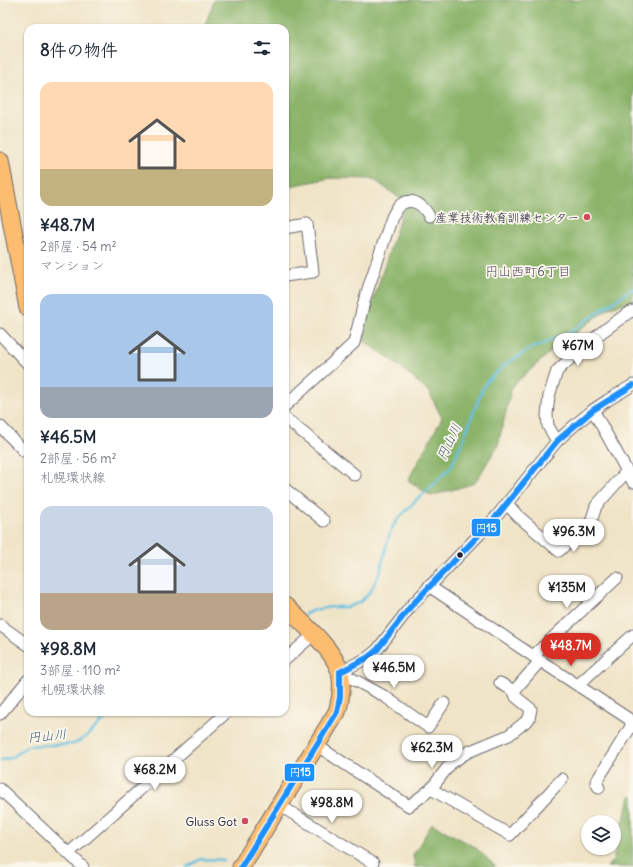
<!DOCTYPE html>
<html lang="ja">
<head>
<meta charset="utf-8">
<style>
  :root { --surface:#fff; --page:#f2f2f3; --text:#1f2937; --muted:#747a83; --accent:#d93025 }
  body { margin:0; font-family:Delius,"Klee One",sans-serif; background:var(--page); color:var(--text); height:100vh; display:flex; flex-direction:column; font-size:15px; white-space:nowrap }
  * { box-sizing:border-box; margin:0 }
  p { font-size:13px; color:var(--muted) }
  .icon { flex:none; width:22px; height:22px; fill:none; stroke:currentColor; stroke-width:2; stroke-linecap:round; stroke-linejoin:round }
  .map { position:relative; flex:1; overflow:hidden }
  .drawer { position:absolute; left:24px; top:24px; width:265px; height:692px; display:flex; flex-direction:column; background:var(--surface); border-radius:12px; box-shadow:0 1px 3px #0004 }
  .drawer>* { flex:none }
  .controls { position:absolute; left:581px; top:815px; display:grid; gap:8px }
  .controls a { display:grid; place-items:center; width:40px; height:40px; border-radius:50%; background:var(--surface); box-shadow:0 1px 3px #0004; font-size:20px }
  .price { position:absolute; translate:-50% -34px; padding:0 9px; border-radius:14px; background:#fff; color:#222; font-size:13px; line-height:26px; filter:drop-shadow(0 1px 2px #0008) }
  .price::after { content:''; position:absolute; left:50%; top:24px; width:12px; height:9px; margin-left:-6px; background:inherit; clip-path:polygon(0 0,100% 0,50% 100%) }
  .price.active { background:var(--accent); color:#fff }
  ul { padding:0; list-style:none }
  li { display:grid; align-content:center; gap:8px; height:212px; padding:0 16px }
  li span { display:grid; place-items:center; height:124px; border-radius:12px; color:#555 }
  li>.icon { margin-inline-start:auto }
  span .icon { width:72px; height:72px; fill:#fffc; stroke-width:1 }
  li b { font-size:17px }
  h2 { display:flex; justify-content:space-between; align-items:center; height:48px; padding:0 16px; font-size:17px }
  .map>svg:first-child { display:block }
  .forest { fill:#8bb46a; stroke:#566b52 }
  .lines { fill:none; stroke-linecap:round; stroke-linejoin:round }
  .stream { stroke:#64c0e2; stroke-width:2.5 }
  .minor-casing { stroke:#6a666c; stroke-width:13 }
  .primary-casing { stroke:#6a666c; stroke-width:19 }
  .minor { stroke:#fff; stroke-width:11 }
  .primary { stroke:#fcbd6f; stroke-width:17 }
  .bus-1-casing { stroke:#fbf7ec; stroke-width:9 }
  .bus-1 { stroke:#1e90ff; stroke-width:6 }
  .poi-dot { fill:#d1495b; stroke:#fbf7ec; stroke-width:1.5 }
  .bus-dot { fill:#22223b; stroke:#fbf7ec; stroke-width:1.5 }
  .labels { text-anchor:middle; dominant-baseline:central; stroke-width:3.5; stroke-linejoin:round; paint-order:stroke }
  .poi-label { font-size:12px; fill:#22223b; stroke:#fbf7ec; text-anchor:end }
  .neighbourhood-label { font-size:13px; fill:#5a4c66; stroke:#fbf7ec }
  .water-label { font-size:13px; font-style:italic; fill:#395975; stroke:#fbf7ec }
  .line-badge { stroke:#fbf7ec; stroke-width:1.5 }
  .badge-label { font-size:11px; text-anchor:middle; font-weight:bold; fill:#fff }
</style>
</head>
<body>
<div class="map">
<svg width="633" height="867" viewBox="0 0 633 867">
  <rect width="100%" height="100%" fill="#fbf7ec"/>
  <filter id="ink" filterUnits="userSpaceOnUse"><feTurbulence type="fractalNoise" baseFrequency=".025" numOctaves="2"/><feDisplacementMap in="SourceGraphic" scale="8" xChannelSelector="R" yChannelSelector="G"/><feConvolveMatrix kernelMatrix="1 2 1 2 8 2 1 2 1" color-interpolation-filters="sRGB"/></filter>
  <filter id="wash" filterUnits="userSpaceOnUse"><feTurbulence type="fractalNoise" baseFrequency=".012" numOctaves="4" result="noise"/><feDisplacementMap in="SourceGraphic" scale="16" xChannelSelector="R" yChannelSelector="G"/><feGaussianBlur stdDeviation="0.9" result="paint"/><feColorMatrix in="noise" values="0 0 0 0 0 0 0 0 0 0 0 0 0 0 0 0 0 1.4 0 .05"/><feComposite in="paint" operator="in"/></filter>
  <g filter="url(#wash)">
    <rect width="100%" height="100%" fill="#f0e4c7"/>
    <g class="forest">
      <path d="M214 0H633V301L610 307 554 349 512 386 498 445 475 483 431 496 408 480 442 418 429 392 392 360 361 339 405 202 373 179 331 178 285 187V28H204Z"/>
      <path d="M633 795V867H607L613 860 630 797Z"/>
      <path d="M432 824 475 847 496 867H415L413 855Z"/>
    </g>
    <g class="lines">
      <g class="stream">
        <path d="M305 614 314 610 331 607H348L360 602 370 592 380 572 390 532 397 520 415 501 428 490 451 467 463 440 482 390 487 381 507 363 532 348 539 345 540 346 549 341 569 333 633 288"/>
        <path d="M285 622 289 621"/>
        <path d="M0 761 13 757 27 746 74 744 86 737 112 712"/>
        <path d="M187 867 201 859 224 860"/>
      </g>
    </g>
  </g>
  <g filter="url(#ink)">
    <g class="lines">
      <defs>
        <g id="minor">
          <path d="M285 228 307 224 313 272 285 276"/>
          <path d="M0 334 28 364"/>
          <path d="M285 406 354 343 365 298 392 217C394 214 395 211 397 208 409 195 422 203 429 216"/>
          <path d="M593 410 633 482"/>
          <path d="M285 418 355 475"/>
          <path d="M0 426 24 451 28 448"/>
          <path d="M557 441 548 426 547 415 549 396 557 371 571 358 602 332 628 313 633 311"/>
          <path d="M285 489 324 521"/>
          <path d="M507 504 518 516 559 551 591 522 596 506 627 471"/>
          <path d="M429 586 533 656 629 719 632 725 596 782 599 788"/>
          <path d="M0 625 28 645"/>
          <path d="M533 656 617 578"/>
          <path d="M285 660 314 634"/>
          <path d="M340 672 367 658 377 650 411 606 496 517 557 441 576 424 593 410 608 400 633 385"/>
          <path d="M340 672 384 696 428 727 444 703"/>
          <path d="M578 685 633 635"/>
          <path d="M514 691 540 661"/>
          <path d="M0 714 28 680"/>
          <path d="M316 745 409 806 431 789 451 763 468 752 509 735 529 719 531 709 516 697 514 691 500 683"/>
          <path d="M0 789 83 867"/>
          <path d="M431 789 510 835 562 779"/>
          <path d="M279 805 373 863"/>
          <path d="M69 853 227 712"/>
        </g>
        <g id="primary">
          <path d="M0 161 28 308"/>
          <path d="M241 867 337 712C341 699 343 686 340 672 334 650 302 622 285 606"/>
        </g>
      </defs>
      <use href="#minor" class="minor-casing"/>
      <use href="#primary" class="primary-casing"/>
      <use href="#minor" class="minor"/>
      <use href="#primary" class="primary"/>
      <defs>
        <g id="bus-1">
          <path d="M340 672 367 658 377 650 411 606 496 517 557 441 593 410 633 385"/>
          <path d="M241 867 337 712 340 697V672"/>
        </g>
      </defs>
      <use href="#bus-1" class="bus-1-casing"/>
      <use href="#bus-1" class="bus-1"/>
    </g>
  </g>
  <g class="poi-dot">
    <circle cx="587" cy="217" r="4"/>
    <circle cx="245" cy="821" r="4"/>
  </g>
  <circle class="bus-dot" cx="460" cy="555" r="3.5"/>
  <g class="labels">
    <g class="poi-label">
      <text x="579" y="217">産業技術教育訓練センター</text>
      <text x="237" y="821">Gluss Got</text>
    </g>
    <g class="neighbourhood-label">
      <text x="528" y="271">円山西町6丁目</text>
    </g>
    <g class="water-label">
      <text transform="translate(449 442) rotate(-65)">円山川</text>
      <text transform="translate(47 736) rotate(-6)">円山川</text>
    </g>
  </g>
  <g class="line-badge">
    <rect x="471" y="518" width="30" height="19" rx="4" fill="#1e90ff"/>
    <rect x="284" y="763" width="31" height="19" rx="4" fill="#1e90ff"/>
  </g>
  <g class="badge-label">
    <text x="486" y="532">円15</text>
    <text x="300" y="776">円15</text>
  </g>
</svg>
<div class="controls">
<a><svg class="icon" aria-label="layers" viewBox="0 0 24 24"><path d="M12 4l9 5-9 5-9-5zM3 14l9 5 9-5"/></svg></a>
</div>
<b class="price" style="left:578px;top:367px">¥67M</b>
<b class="price" style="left:574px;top:553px">¥96.3M</b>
<b class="price" style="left:567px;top:609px">¥135M</b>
<b class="price active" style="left:571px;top:667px">¥48.7M</b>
<b class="price" style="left:394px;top:689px">¥46.5M</b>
<b class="price" style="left:432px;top:769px">¥62.3M</b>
<b class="price" style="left:155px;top:791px">¥68.2M</b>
<b class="price" style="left:332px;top:824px">¥98.8M</b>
<section class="drawer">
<h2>8件の物件<svg class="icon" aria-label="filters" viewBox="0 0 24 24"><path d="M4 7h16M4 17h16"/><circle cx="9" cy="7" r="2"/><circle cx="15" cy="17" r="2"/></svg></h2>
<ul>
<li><span style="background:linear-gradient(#ffd9b3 70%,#c2b280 0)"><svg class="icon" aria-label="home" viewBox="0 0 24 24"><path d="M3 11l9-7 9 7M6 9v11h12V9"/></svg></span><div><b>¥48.7M</b><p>2部屋 · 54 m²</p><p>マンション</p></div></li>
<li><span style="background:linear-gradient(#a9c7e8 75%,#9aa5b1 0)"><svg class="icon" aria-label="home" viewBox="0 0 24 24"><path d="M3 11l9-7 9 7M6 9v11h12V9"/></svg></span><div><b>¥46.5M</b><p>2部屋 · 56 m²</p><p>札幌環状線</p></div></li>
<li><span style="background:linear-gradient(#c9d6e8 70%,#b9a48a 0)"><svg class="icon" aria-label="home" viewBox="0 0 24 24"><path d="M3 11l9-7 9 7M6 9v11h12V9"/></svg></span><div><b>¥98.8M</b><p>3部屋 · 110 m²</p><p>札幌環状線</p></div></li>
</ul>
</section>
</div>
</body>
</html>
